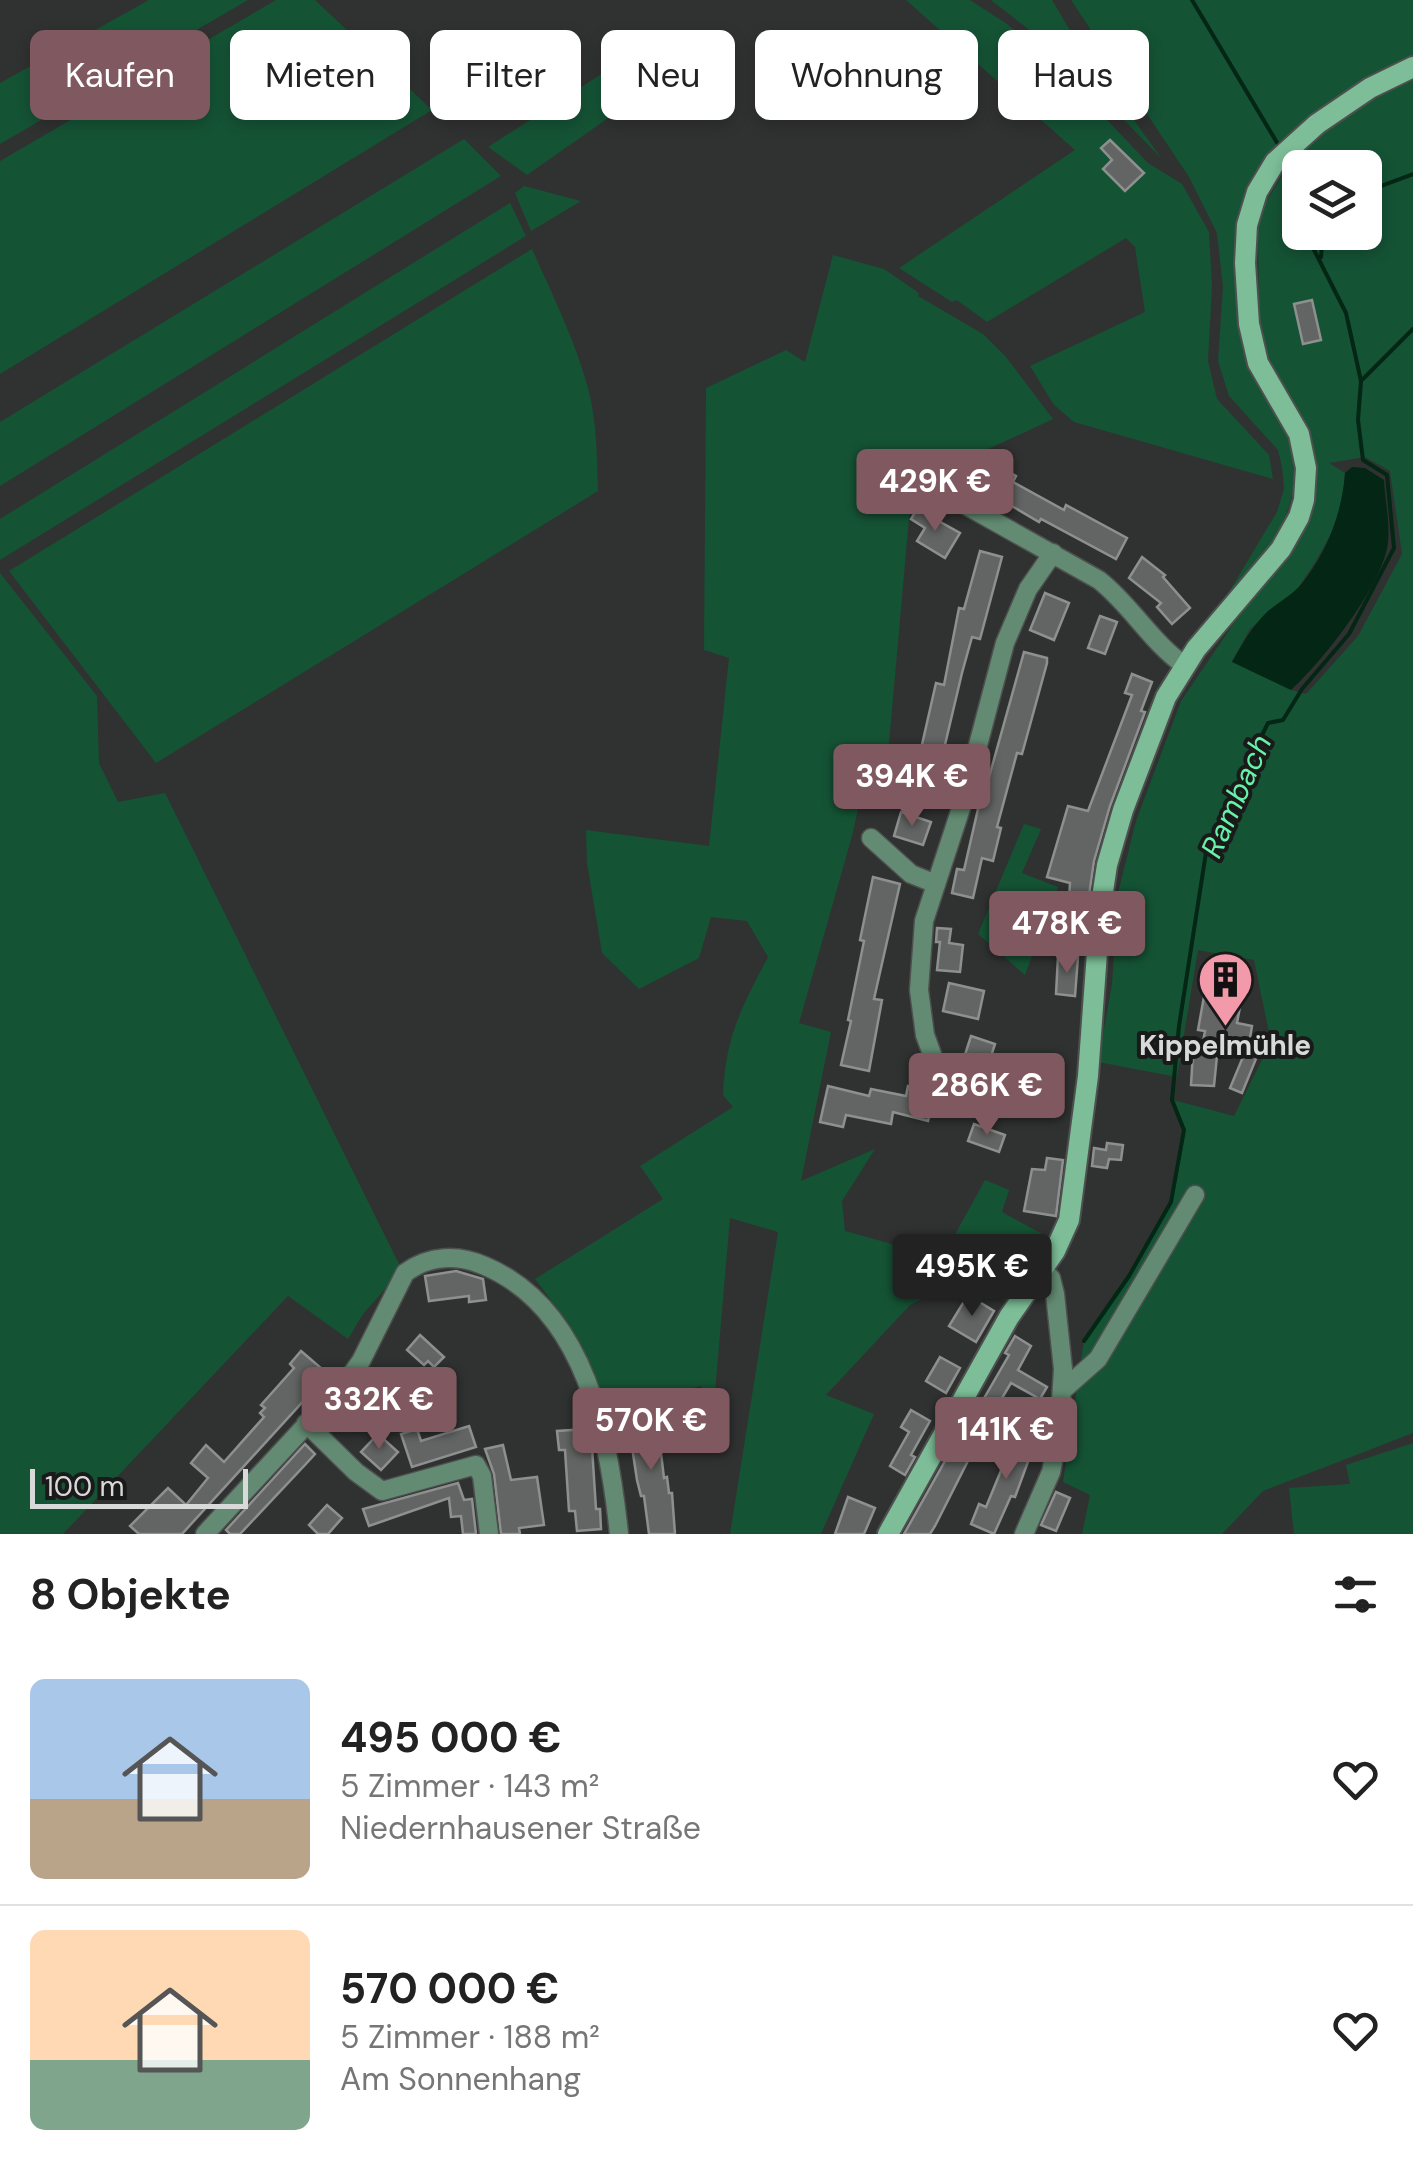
<!DOCTYPE html>
<html lang="de">
<head>
<meta charset="utf-8">
<style>
  :root { --surface:#fff; --page:#f2f2f2; --text:#222; --muted:#767676; --line:#e0e0e0; --accent:#80585f }
  body { margin:0; font-family:"DM Sans",sans-serif; background:var(--page); color:var(--text); height:100vh; display:flex; flex-direction:column; font-size:38px; white-space:nowrap }
  * { box-sizing:border-box; margin:0 }
  p { font-size:32px; color:var(--muted) }
  .icon { flex:none; width:55px; height:55px; fill:none; stroke:currentColor; stroke-width:2; stroke-linecap:round; stroke-linejoin:round }
  .map { position:relative; height:1534px; overflow:hidden }
  .drawer { display:flex; flex-direction:column; background:var(--surface); flex:1 }
  .drawer>* { flex:none }
  .banner { position:absolute; left:30px; top:30px; width:1355px; height:90px; display:flex; gap:20px }
  .fabs { position:absolute; left:1282px; top:150px; display:grid; gap:20px }
  .fabs a { display:grid; place-items:center; width:100px; height:100px; border-radius:15px; background:var(--surface); box-shadow:0 5px 15px #0003; font-size:50px }
  .scale { position:absolute; left:30px; bottom:25px; width:218px; box-sizing:border-box; padding-left:10px; border:5px solid #d8dad9; border-top:0; font-size:28px; line-height:35px; white-space:nowrap; color:#d8dad9; -webkit-text-stroke:8px #191a19; paint-order:stroke }
  .price { position:absolute; translate:-50% -85px; padding:0 22px; border-radius:10px; background:var(--accent); color:#fff; font-size:32px; line-height:65px; filter:drop-shadow(0 2px 5px #0008) }
  .price::after { content:''; position:absolute; left:50%; top:60px; width:30px; height:22px; margin-left:-15px; background:inherit; clip-path:polygon(0 0,100% 0,50% 100%) }
  .price.on { background:#222; color:#fff }
  ul { padding:0; list-style:none }
  li { display:flex; align-items:center; gap:30px; height:250px; padding:0 30px }
  li+li { border-top:2px solid var(--line) }
  li span { display:grid; place-items:center; flex:none; width:280px; height:200px; border-radius:15px; color:#555 }
  li>.icon { margin-inline-start:auto }
  span .icon { width:120px; height:120px; fill:#fffc; stroke-width:1 }
  li b { font-size:42px }
  h2 { display:flex; justify-content:space-between; align-items:center; height:120px; padding:0 30px; font-size:42px }
  .tag { padding:0 35px; border-radius:15px; background:var(--surface); box-shadow:0 5px 15px #0003; font-size:35px; line-height:90px }
  .tag.on { background:var(--accent); color:#fff }
  .map>svg:first-child { display:block }
  .green { fill:#155335; fill-rule:evenodd }
  .water { fill:#032615 }
  .lines { fill:none; stroke-linecap:round; stroke-linejoin:round }
  .stream { stroke:#032615; stroke-width:4 }
  .building { fill:#626563; stroke:#8d908e; stroke-width:2.5 }
  .minor-casing { stroke:#4e504f; stroke-width:21 }
  .secondary-casing { stroke:#4e504f; stroke-width:24 }
  .minor { stroke:#638b73; stroke-width:18 }
  .secondary { stroke:#7dbe98; stroke-width:20 }
  .labels { text-anchor:middle; dominant-baseline:central; stroke-width:8; stroke-linejoin:round; paint-order:stroke }
  .poi-label { font-size:28px; font-weight:bold; fill:#d8dad9; stroke:#191a19 }
  .water-label { font-size:30px; font-style:italic; fill:#67f2aa; stroke:#191a19 }
</style>
</head>
<body>
<div class="map">
<svg width="1413" height="1534" viewBox="0 0 1413 1534">
  <rect width="100%" height="100%" fill="#303231"/>
  <g class="green">
    <path d="M149 0H248L0 144V83Z"/>
    <path d="M276 0H315L432 110 0 374V161Z"/>
    <path d="M906 0H970L1007 24 1053 63 1148 163 1182 184 1209 232 1212 286 1208 361 1217 399 1269 455 1273 479 1074 422 1054 405 1030 366 1145 312 1135 247 1126 238 987 322 957 300 952 302 899 268 1075 150Z"/>
    <path d="M991 0H1052L1074 37 1162 159 1059 53Z"/>
    <path d="M1071 0H1413V61L1288 139 1259 169 1250 188 1238 263 1289 437 1296 482 1282 530 1223 602 1277 512 1284 489 1282 467 1278 450 1229 396 1218 361 1223 287 1217 233 1189 177Z"/>
    <path d="M648 44 668 76 527 175 488 147Z"/>
    <path d="M1413 77V1433L1263 1491 1222 1534H1082L1090 1495 1063 1482 1084 1340 1130 1276 1172 1202 1185 1130 1173 1100 1234 1116 1271 1042 1254 960 1198 950 1177 1077 1098 1062 1112 984 1118 893 1136 821 1181 701 1234 623 1289 555 1313 483 1265 348 1259 323 1258 227 1261 210 1283 174 1316 138 1361 102ZM1300 168H1365V232H1300ZM1365 457 1390 471 1402 554 1358 636 1306 694 1291 690 1232 661 1250 629 1298 588 1316 561 1337 523 1343 500 1345 473 1329 463Z"/>
    <path d="M464 139 501 176 0 486V422Z"/>
    <path d="M524 186 581 201 531 231 515 193Z"/>
    <path d="M510 203 526 236 0 560V519Z"/>
    <path d="M532 249C552 294 575 340 588 388 597 422 597 457 598 491L156 763 9 571Z"/>
    <path d="M833 255 884 269 919 293 918 296 983 334 1006 357 1053 419C1005 443 942 463 910 507L887 766 870 756 852 836 799 1023 831 1032 801 1181 875 1149 842 1201 845 1231 942 1258 985 1180 1009 1190 1002 1212 1044 1235 1005 1301 966 1278 910 1305 826 1395 874 1414 821 1534H730L778 1232 730 1218 710 1450 698 1451 701 1386 606 1411 569 1324 535 1279 663 1199 640 1166 733 1107 723 1095C725 1038 742 1006 768 957L747 921 711 917 699 958 639 989 602 953 587 863 586 830 709 846 729 658 704 650 706 388 786 350 805 362Z"/>
    <path d="M0 573 97 696 99 763 118 802 165 793 402 1270 363 1314 348 1339 288 1296 63 1534H0Z"/>
    <path d="M1024 824 1041 829 1022 873 1058 887 1025 975 978 934Z"/>
    <path d="M1413 1443V1534H1294L1289 1488 1350 1484 1346 1465Z"/>
  </g>
  <path class="water" d="M1352 467 1365 468 1384 480C1385 500 1390 523 1388 542 1384 584 1322 662 1291 690L1232 662C1243 643 1252 626 1268 611 1278 603 1290 596 1299 587 1326 555 1342 514 1345 473Z"/>
  <g class="lines">
    <g class="stream">
      <path d="M1192 0 1279 146"/>
      <path d="M1287 158 1300 198"/>
      <path d="M1365 192 1413 174"/>
      <path d="M1321 257 1323 232"/>
      <path d="M1363 379 1413 329"/>
      <path d="M1084 1341 1129 1276 1171 1202 1184 1130 1172 1100 1179 1026 1207 846 1268 723 1283 720 1302 689 1349 634 1394 548 1387 475 1363 460 1358 420 1361 381 1346 313 1305 232"/>
    </g>
  </g>
  <g class="building">
    <path d="M1110 140 1144 173 1125 191 1103 169 1112 160 1101 148Z"/>
    <path d="M1312 300 1321 340 1303 344 1294 304Z"/>
    <path d="M991 462 1016 476 1013 482 1064 510 1066 505 1127 538 1116 559 1041 519 1039 522 978 486Z"/>
    <path d="M917 509 960 533 945 558 917 541 925 528 911 519Z"/>
    <path d="M980 551 1002 557 980 639 972 637 962 673 939 770 945 772 938 800 914 794 925 750 921 749 936 683 944 685 959 608 964 609Z"/>
    <path d="M1142 557 1165 575 1163 577 1190 608 1172 624 1157 607 1161 603 1129 578Z"/>
    <path d="M1045 593 1069 603 1054 640 1030 630Z"/>
    <path d="M1100 616 1117 622 1105 654 1088 648Z"/>
    <path d="M1024 652 1047 658V663L1022 754 1017 753 997 827 1001 828 993 861 982 858 973 898 952 893 957 869 964 870 983 787 986 788Z"/>
    <path d="M1132 674 1152 682 1141 711 1145 712 1110 806 1094 861 1086 916 1068 915 1070 883 1047 877 1068 806 1088 811 1132 695 1125 693Z"/>
    <path d="M901 812 931 822 923 845 894 836Z"/>
    <path d="M873 877 900 884 874 999 882 1000 869 1071 841 1065 851 1021 848 1020 864 941 860 940Z"/>
    <path d="M937 928 951 929 949 943 963 945 960 972 937 970 940 942H936Z"/>
    <path d="M1058 956 1078 957 1075 996 1056 994Z"/>
    <path d="M1210 963 1247 969 1237 1023 1252 1026 1249 1044 1260 1049 1242 1093 1230 1088 1243 1057 1218 1046 1214 1086 1191 1085 1193 1052H1201L1205 1031 1198 1030Z"/>
    <path d="M949 983 984 991 978 1019 943 1011Z"/>
    <path d="M971 1036 995 1044 982 1084 992 1087 985 1109 958 1101 969 1066 962 1064Z"/>
    <path d="M828 1086 869 1096 871 1089 906 1096 908 1086 930 1092 928 1100 933 1101 928 1121 893 1112 891 1124 846 1115 843 1127 820 1122Z"/>
    <path d="M974 1124 1005 1135 999 1152 968 1141Z"/>
    <path d="M1107 1143 1123 1145 1121 1160 1109 1159 1107 1168 1092 1166 1094 1148 1106 1150Z"/>
    <path d="M1047 1158 1063 1160 1056 1216 1024 1211 1032 1169 1045 1170Z"/>
    <path d="M456 1271 483 1279 486 1300 469 1302V1296L429 1301 425 1276Z"/>
    <path d="M968 1295 994 1311 976 1342 949 1326Z"/>
    <path d="M420 1335 444 1357 434 1367 428 1361 424 1365 407 1350Z"/>
    <path d="M1015 1336 1031 1346 1018 1370 1047 1387 1040 1399 1011 1383 999 1403 1006 1407 995 1426 975 1414 1009 1355 1005 1353Z"/>
    <path d="M301 1351 328 1374 182 1534H139L130 1526 168 1488 186 1505 208 1478 191 1463 206 1445 224 1462 264 1417 260 1413 265 1408 261 1405 294 1368 290 1364Z"/>
    <path d="M940 1357 960 1368 946 1393 926 1381Z"/>
    <path d="M911 1410 930 1421 911 1455 915 1457 905 1475 890 1466 909 1432 901 1427Z"/>
    <path d="M653 1411 654 1428H658L664 1478 667 1477 669 1493H672L675 1534H649L644 1496H641L637 1480 627 1414Z"/>
    <path d="M469 1426 476 1447 412 1467 401 1434 417 1429 421 1441Z"/>
    <path d="M586 1429 588 1448 592 1447 596 1509H600L601 1529 577 1531 575 1511H569L565 1450H559L557 1431Z"/>
    <path d="M1013 1431 1036 1440 1015 1497 1011 1496 994 1534 971 1524 979 1504 986 1507 1007 1456 1003 1455Z"/>
    <path d="M378 1434 398 1452 381 1470 361 1452Z"/>
    <path d="M959 1436 976 1445 935 1526 930 1534H904Z"/>
    <path d="M305 1444 315 1454 304 1466 240 1534H230L226 1530Z"/>
    <path d="M503 1445 511 1480 537 1477 544 1525 519 1528 520 1534H501L494 1474 485 1449Z"/>
    <path d="M458 1483 464 1500 472 1499 476 1534H463L461 1516 451 1517 449 1498 369 1526 363 1509Z"/>
    <path d="M1056 1492 1070 1498 1056 1531 1041 1525Z"/>
    <path d="M848 1497 875 1508 864 1534H835Z"/>
    <path d="M327 1505 342 1518 328 1534H318L309 1525Z"/>
  </g>
  <g class="lines">
    <defs>
      <g id="minor">
        <path d="M926 483 1099 580C1131 605 1151 642 1184 665"/>
        <path d="M871 838 911 874 936 884"/>
        <path d="M932 1054 925 1035 919 990 924 921 963 802 1005 643 1028 589 1053 553"/>
        <path d="M1063 1390 1098 1359 1195 1195"/>
        <path d="M306 1423 356 1472 382 1491 476 1465 482 1476 489 1534"/>
        <path d="M205 1534 346 1382 361 1361 405 1273C429 1255 458 1254 485 1266 586 1309 609 1437 619 1534"/>
        <path d="M1024 1534 1051 1472 1059 1433 1063 1369 1055 1294 1051 1278 1042 1269"/>
      </g>
      <path id="secondary" d="M888 1534 1009 1317 1055 1251 1069 1220 1088 1076 1100 911 1107 865 1123 810 1166 697 1196 649 1281 549 1299 517 1304 500 1306 468 1299 434 1258 363 1249 324 1245 263 1247 225 1257 192 1275 162 1317 124 1370 88 1413 67"/>
    </defs>
    <use href="#minor" class="minor-casing"/>
    <use href="#secondary" class="secondary-casing"/>
    <use href="#minor" class="minor"/>
    <use href="#secondary" class="secondary"/>
  </g>
  <defs>
    <symbol id="building-pin" viewBox="-11 -11 22 30"><path d="M0 17L-7.5 6A9.5 9.5 0 1 1 7.5 6Z" fill="#f39aaa" stroke="#191a19"/><path d="M-4-6H4V6H1V3H-1V6H-4ZM-2.5-4.3h1.7v1.8h-1.7ZM.8-4.3h1.7v1.8H.8ZM-2.5-1h1.7V.8h-1.7ZM.8-1h1.7V.8H.8Z" fill="#111"/></symbol>
  </defs>
  <g fill-rule="evenodd">
    <use href="#building-pin" x="1194" y="948" width="63" height="86"/>
  </g>
  <g class="labels">
    <g class="poi-label">
      <text x="1225" y="1045">Kippelmühle</text>
    </g>
    <g class="water-label">
      <text transform="translate(1236 796) rotate(-66)">Rambach</text>
    </g>
  </g>
</svg>
<div class="fabs">
<a><svg class="icon" aria-label="layers" viewBox="0 0 24 24"><path d="M12 4l9 5-9 5-9-5zM3 14l9 5 9-5"/></svg></a>
</div>
<div class="scale">100 m</div>
<b class="price" style="left:935px;top:534px">429K €</b>
<b class="price" style="left:912px;top:829px">394K €</b>
<b class="price" style="left:1067px;top:976px">478K €</b>
<b class="price" style="left:987px;top:1138px">286K €</b>
<b class="price on" style="left:972px;top:1319px">495K €</b>
<b class="price" style="left:379px;top:1452px">332K €</b>
<b class="price" style="left:651px;top:1473px">570K €</b>
<b class="price" style="left:1006px;top:1482px">141K €</b>
<div class="banner">
<a class="tag on">Kaufen</a>
<a class="tag">Mieten</a>
<a class="tag">Filter</a>
<a class="tag">Neu</a>
<a class="tag">Wohnung</a>
<a class="tag">Haus</a>
</div>
</div>
<section class="drawer">
<h2>8 Objekte<svg class="icon" aria-label="filters" viewBox="0 0 24 24"><path d="M4 7h16M4 17h16"/><circle cx="9" cy="7" r="2"/><circle cx="15" cy="17" r="2"/></svg></h2>
<ul>
<li><span style="background:linear-gradient(#a9c7e8 60%,#b9a48a 0)"><svg class="icon" aria-label="home" viewBox="0 0 24 24"><path d="M3 11l9-7 9 7M6 9v11h12V9"/></svg></span><div><b>495 000 €</b><p>5 Zimmer · 143 m²</p><p>Niedernhausener Straße</p></div><svg class="icon" aria-label="heart" viewBox="0 0 24 24"><path d="M12 20l-8-8c-3-5 5-10 8-4 3-6 11-1 8 4z"/></svg></li>
<li><span style="background:linear-gradient(#ffd9b3 65%,#7fa58c 0)"><svg class="icon" aria-label="home" viewBox="0 0 24 24"><path d="M3 11l9-7 9 7M6 9v11h12V9"/></svg></span><div><b>570 000 €</b><p>5 Zimmer · 188 m²</p><p>Am Sonnenhang</p></div><svg class="icon" aria-label="heart" viewBox="0 0 24 24"><path d="M12 20l-8-8c-3-5 5-10 8-4 3-6 11-1 8 4z"/></svg></li>
</ul>
</section>
</body>
</html>
